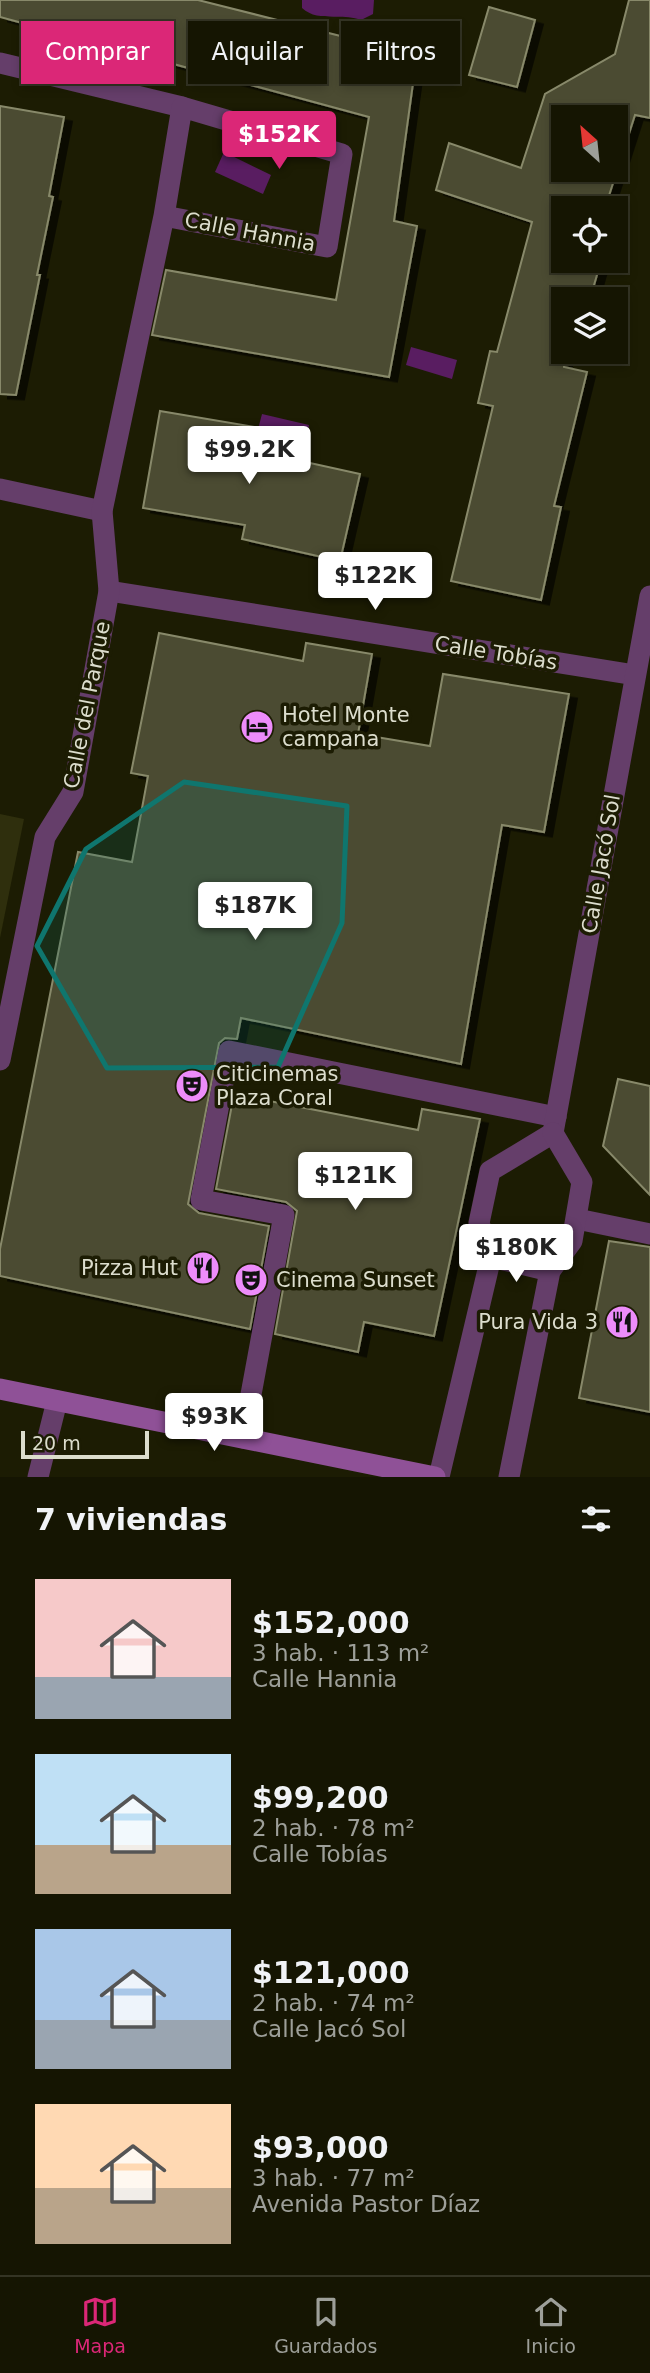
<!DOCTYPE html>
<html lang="es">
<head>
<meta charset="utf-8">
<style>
  :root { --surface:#151502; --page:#221; --text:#f1f3f6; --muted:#9d9f99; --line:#343424; --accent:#db2777 }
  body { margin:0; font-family:"DejaVu Sans",sans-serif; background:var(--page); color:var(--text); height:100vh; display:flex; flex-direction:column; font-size:26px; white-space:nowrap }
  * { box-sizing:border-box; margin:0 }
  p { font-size:23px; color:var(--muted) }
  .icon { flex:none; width:38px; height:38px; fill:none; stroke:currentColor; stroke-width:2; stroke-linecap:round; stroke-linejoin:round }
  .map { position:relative; height:1477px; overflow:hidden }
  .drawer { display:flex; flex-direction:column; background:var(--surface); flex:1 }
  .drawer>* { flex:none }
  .guide { position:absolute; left:21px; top:21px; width:609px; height:63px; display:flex; gap:14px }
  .needle { width:46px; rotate:333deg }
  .tools { position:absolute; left:551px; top:105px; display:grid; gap:14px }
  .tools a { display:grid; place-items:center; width:77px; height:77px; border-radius:0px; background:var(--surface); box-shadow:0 4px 10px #0003,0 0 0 2px var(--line); font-size:35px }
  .scale { position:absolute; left:21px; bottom:18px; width:128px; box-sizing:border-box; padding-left:7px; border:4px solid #dcddcd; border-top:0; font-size:19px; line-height:24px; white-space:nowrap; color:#dcddcd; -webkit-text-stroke:5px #1c1c03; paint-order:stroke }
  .price { position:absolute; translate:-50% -60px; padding:0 16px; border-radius:7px; background:#fff; color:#222; font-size:23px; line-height:46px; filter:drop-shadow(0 2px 4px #0008) }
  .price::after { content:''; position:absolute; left:50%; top:42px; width:21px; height:16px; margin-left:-10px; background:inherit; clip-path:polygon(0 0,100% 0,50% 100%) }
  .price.current { background:var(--accent); color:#fff }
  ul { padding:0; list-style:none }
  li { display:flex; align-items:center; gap:21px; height:175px; padding:0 35px }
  li span { display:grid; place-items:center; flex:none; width:196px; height:140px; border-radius:0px; color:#555 }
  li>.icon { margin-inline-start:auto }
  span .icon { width:84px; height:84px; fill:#fffc; stroke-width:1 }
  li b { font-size:30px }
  h2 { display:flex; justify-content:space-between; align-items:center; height:84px; padding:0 35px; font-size:30px }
  .chip { padding:0 24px; border-radius:0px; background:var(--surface); box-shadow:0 4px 10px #0003,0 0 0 2px var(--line); font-size:24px; line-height:63px }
  .chip.current { background:var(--accent); color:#fff }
  .tabs { display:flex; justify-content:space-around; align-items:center; height:98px; border-top:2px solid var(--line); background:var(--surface); font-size:19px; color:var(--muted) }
  .tabs a { display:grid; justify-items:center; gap:4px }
  .tabs .current { color:var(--accent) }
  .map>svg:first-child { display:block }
  .green { fill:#2f2f0d }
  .water { fill:#591d61 }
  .building { fill:#4b4c30; stroke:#88896b; stroke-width:2; fill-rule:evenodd; filter:url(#shadow) }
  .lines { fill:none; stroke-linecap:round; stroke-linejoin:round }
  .lane { stroke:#653e6a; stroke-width:21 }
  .street { stroke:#653e6a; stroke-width:21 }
  .secondary { stroke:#8f5197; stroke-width:21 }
  .marked { fill:#0f766e; fill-opacity:0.2; stroke:#0f766e; stroke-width:5; stroke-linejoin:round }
  .labels { text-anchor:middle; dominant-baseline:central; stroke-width:7; stroke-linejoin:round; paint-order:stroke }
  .street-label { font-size:21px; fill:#dcddcd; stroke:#1c1c03 }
  .poi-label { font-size:21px; fill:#dcddcd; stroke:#1c1c03; text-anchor:start }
</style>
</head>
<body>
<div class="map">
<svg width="650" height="1477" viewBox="0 0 650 1477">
  <defs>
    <filter id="shadow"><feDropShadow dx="8" dy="4.5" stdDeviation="0" flood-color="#0009"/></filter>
  </defs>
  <rect width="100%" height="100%" fill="#1c1c03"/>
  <path class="green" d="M0 814 24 819 0 938Z"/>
  <g class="water">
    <path d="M374 0 373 14 361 20C341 12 318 23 302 8V0Z"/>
    <path d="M224 152 271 175 263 194 215 172Z"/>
    <path d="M411 347 457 360 452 379 406 365Z"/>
    <path d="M262 414 309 425 305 445 257 433Z"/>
  </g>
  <g class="building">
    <path d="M0 0H198L384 47 385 40 418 47 394 221 417 226 389 377 152 335 166 270 336 300 369 117 0 17Z"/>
    <path d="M629 0H650V118L635 115 605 208H564V261H601L590 299H564V367L587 372 554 506 561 507 541 600 451 581 493 406 478 403 490 351 497 352 532 222 436 190 449 143 521 168 545 94 615 54ZM564 117H616V170H564Z"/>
    <path d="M489 7 535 20 517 87 469 75Z"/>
    <path d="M0 106 64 117 49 196 53 197 37 275H40L16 395 0 394Z"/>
    <path d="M160 411 255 427 251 450 360 474 340 561 242 539 245 525 143 508Z"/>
    <path d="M159 633 303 661 306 643 372 654 358 734 430 746 443 674 569 694 544 832 502 825 461 1064 241 1018 237 1039 225 1038 219 1043 188 1204 199 1213 269 1226 250 1329 0 1276V1249L78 852 132 862 148 776 131 773Z"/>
    <path d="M618 1079 650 1086V1195L603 1146Z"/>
    <path d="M234 1094 418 1130 422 1109 480 1119 434 1336 364 1322 358 1352 275 1334 297 1211 286 1202 216 1189Z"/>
    <path d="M609 1241 650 1247V1412L579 1398Z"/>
  </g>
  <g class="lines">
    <g class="lane">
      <path d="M577 1219 650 1234"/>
      <path d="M243 1438 284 1215 201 1200 229 1051 556 1117"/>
    </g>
    <g class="street">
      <path d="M0 63 182 107"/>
      <path d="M0 489 102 511"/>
      <path d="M109 591 635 675"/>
      <path d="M0 1060 45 837 73 792 109 591 102 511 164 216 182 107 342 154 327 247 164 216"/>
      <path d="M553 1133 650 596"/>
      <path d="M491 1257 550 1271"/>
      <path d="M38 1477 57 1401"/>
      <path d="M439 1477 491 1257 479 1223 490 1171 553 1133"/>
      <path d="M509 1477 550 1271 572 1241 582 1182 553 1133"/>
    </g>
    <path class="secondary" d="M0 1389 435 1477"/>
  </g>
  <path class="marked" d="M184 782 347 806 342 923 278 1067 107 1068 37 946 86 849Z"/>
  <defs>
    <symbol id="hotel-disc" viewBox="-11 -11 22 22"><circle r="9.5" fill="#ed8cfa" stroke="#1c1c03"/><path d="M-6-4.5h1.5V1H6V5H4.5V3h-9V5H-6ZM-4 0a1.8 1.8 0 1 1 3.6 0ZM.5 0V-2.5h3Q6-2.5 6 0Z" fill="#111"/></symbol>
    <symbol id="theatre-disc" viewBox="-11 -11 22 22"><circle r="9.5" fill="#ed8cfa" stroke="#1c1c03"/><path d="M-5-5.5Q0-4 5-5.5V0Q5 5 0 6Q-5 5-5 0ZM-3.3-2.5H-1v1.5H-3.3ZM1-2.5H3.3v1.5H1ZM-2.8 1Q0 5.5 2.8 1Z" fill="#111"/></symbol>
    <symbol id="restaurant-disc" viewBox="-11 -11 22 22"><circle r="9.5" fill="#ed8cfa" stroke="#1c1c03"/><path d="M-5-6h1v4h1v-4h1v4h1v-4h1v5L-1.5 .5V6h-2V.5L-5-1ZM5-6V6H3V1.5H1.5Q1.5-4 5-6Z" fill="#111"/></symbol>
  </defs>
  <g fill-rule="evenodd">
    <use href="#hotel-disc" x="238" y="708" width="38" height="38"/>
    <use href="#theatre-disc" x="173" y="1067" width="38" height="38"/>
    <use href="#restaurant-disc" x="184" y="1249" width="38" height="38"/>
    <use href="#theatre-disc" x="232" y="1261" width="38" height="38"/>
    <use href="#restaurant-disc" x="603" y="1303" width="38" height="38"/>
  </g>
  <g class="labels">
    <g class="street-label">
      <text transform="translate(250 232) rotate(11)">Calle Hannia</text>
      <text transform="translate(496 653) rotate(9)">Calle Tobías</text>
      <text transform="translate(87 705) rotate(-79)">Calle del Parque</text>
      <text transform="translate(601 864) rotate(-80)">Calle Jacó Sol</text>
    </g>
    <g class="poi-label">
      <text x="282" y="715">Hotel Monte<tspan x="282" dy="24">campana</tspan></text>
      <text x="216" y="1074">Citicinemas<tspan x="216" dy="24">Plaza Coral</tspan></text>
      <text x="178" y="1268" text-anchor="end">Pizza Hut</text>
      <text x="276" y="1280">Cinema Sunset</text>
      <text x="598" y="1322" text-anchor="end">Pura Vida 3</text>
    </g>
  </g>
</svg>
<div class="tools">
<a><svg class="needle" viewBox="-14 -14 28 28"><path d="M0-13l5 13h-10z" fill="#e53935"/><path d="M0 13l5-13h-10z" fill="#9d9f99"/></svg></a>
<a><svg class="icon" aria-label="locate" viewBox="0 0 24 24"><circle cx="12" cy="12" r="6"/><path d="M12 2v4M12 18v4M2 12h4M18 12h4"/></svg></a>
<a><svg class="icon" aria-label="layers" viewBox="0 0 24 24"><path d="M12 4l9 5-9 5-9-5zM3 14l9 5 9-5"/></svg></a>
</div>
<div class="scale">20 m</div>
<b class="price current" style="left:279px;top:171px">$152K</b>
<b class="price" style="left:249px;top:486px">$99.2K</b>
<b class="price" style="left:375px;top:612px">$122K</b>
<b class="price" style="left:255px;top:942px">$187K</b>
<b class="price" style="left:355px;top:1212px">$121K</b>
<b class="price" style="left:516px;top:1284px">$180K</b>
<b class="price" style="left:214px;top:1453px">$93K</b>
<div class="guide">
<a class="chip current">Comprar</a>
<a class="chip">Alquilar</a>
<a class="chip">Filtros</a>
</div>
</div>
<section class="drawer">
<h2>7 viviendas<svg class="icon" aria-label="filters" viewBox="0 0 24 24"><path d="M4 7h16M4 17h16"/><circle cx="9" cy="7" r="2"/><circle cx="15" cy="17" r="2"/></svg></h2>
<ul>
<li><span style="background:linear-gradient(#f6c9c9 70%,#9aa5b1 0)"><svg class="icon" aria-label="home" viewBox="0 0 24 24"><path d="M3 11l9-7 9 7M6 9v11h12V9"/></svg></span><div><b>$152,000</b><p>3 hab. · 113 m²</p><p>Calle Hannia</p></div></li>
<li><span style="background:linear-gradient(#bfe0f5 65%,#b9a48a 0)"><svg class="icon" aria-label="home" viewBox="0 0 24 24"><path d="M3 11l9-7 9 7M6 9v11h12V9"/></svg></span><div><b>$99,200</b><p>2 hab. · 78 m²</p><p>Calle Tobías</p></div></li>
<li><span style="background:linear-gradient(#a9c7e8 65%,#9aa5b1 0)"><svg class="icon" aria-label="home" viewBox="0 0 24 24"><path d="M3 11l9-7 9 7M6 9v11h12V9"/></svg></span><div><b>$121,000</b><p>2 hab. · 74 m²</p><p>Calle Jacó Sol</p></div></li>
<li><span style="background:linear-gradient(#ffd9b3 60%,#b9a48a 0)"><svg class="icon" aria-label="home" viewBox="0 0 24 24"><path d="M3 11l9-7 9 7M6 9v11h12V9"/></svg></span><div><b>$93,000</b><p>3 hab. · 77 m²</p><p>Avenida Pastor Díaz</p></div></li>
</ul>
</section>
<nav class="tabs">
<a class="current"><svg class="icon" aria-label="map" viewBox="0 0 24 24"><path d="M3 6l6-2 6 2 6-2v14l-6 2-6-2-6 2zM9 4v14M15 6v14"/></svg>Mapa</a>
<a><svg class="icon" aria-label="saved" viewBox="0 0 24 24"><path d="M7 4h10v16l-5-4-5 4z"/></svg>Guardados</a>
<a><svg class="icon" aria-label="home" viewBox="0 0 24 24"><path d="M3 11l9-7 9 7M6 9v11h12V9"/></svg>Inicio</a>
</nav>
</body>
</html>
